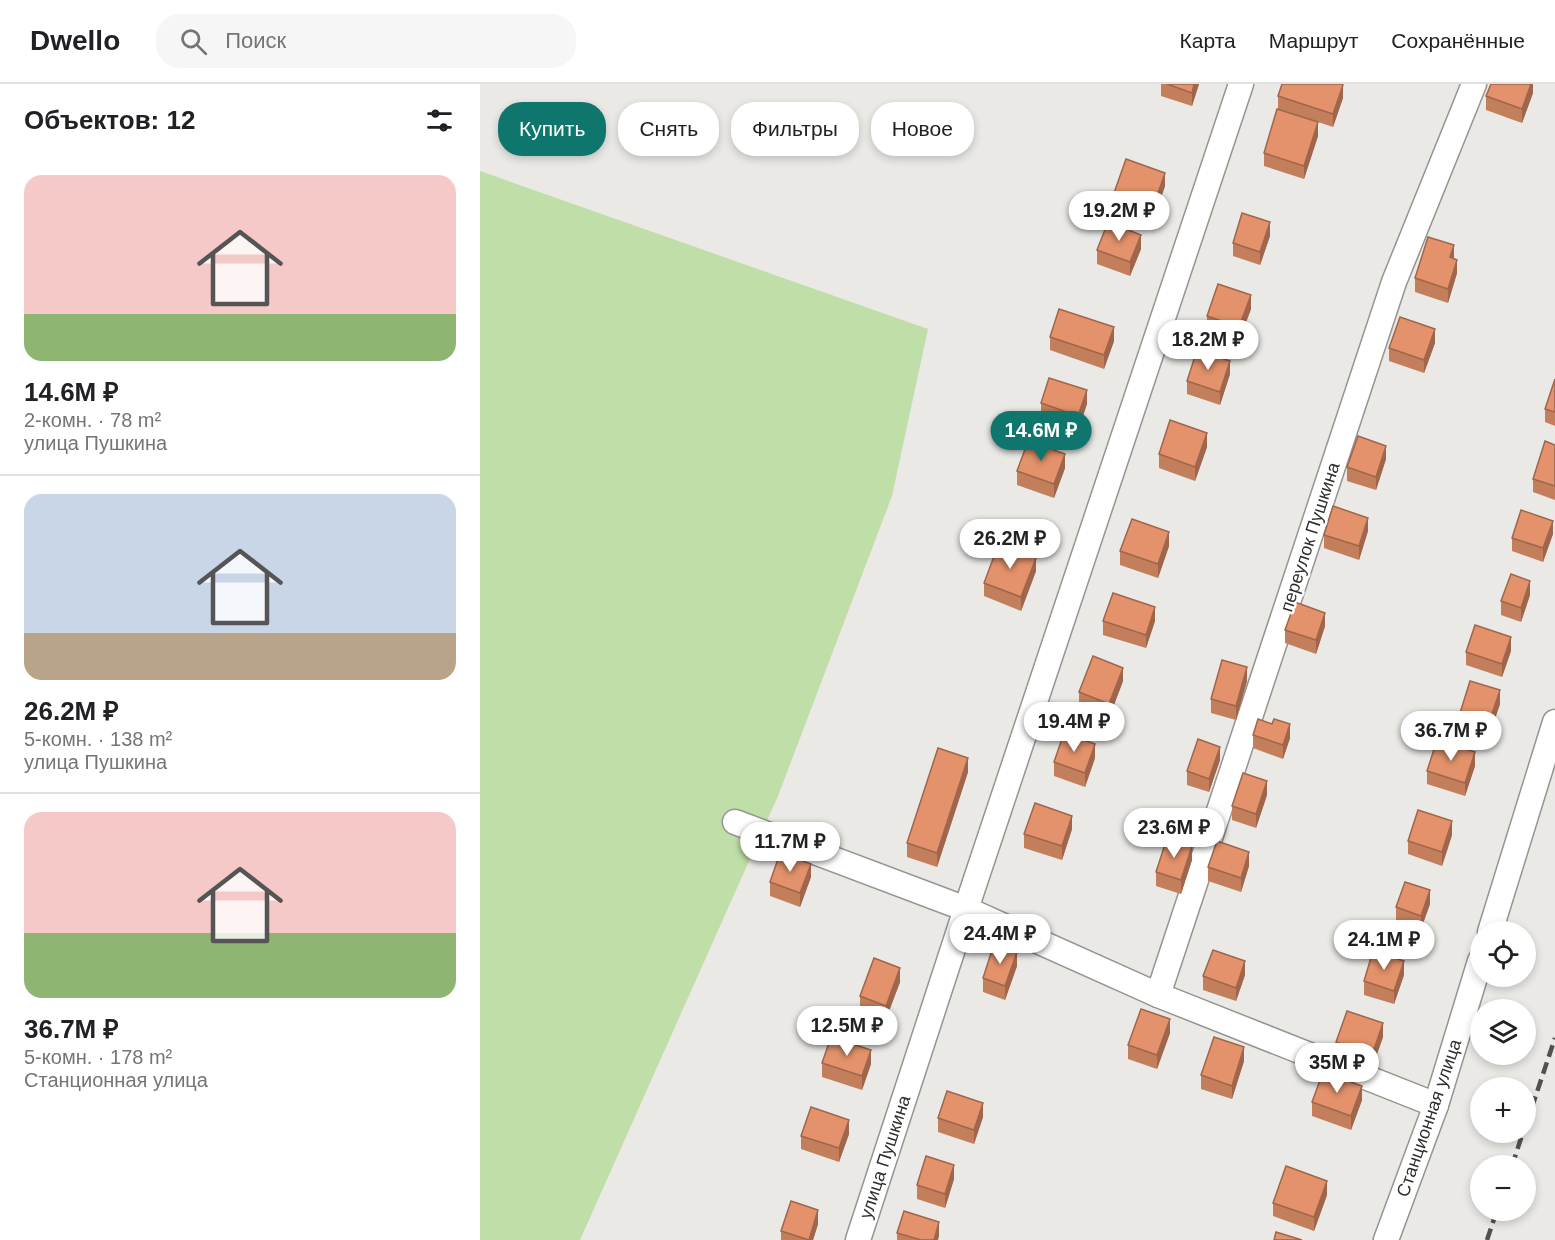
<!DOCTYPE html>
<html lang="ru">
<head>
<meta charset="utf-8">
<style>
  :root { --surface:#fff; --page:#f6f6f6; --text:#202124; --muted:#757577; --line:#e0e0e0; --accent:#0f766e }
  body { margin:0; font-family:Helvetica,sans-serif; background:var(--page); color:var(--text); height:100vh; display:flex; flex-direction:column; font-size:22px; white-space:nowrap }
  * { box-sizing:border-box; margin:0 }
  p { font-size:20px; color:var(--muted) }
  .icon { flex:none; width:33px; height:33px; fill:none; stroke:currentColor; stroke-width:2; stroke-linecap:round; stroke-linejoin:round }
  .map { position:relative; flex:1; overflow:hidden }
  .details { display:flex; flex-direction:column; background:var(--surface); width:480px }
  .details>* { flex:none }
  .guide { position:absolute; left:18px; top:18px; width:570px; height:54px; display:flex; gap:12px }
  .buttons { position:absolute; left:990px; top:837px; display:grid; gap:12px }
  .buttons a { display:grid; place-items:center; width:66px; height:66px; border-radius:50%; background:var(--surface); box-shadow:0 3px 9px #0003; font-size:30px }
  .price { position:absolute; translate:-50% -51px; padding:0 14px; border-radius:21px; background:#fff; color:#222; font-size:20px; line-height:39px; filter:drop-shadow(0 2px 3px #0008) }
  .price::after { content:''; position:absolute; left:50%; top:36px; width:18px; height:14px; margin-left:-9px; background:inherit; clip-path:polygon(0 0,100% 0,50% 100%) }
  .price.current { background:var(--accent); color:#fff }
  ul { padding:0; list-style:none }
  li { display:grid; align-content:center; gap:12px; height:318px; padding:0 24px }
  li+li { border-top:2px solid var(--line) }
  li span { display:grid; place-items:center; height:186px; border-radius:18px; color:#555 }
  li>.icon { margin-inline-start:auto }
  span .icon { width:108px; height:108px; fill:#fffc; stroke-width:1 }
  li b { font-size:26px }
  h2 { display:flex; justify-content:space-between; align-items:center; height:72px; padding:0 24px; font-size:26px }
  .tag { padding:0 21px; border-radius:24px; background:var(--surface); box-shadow:0 3px 9px #0003; font-size:21px; line-height:54px }
  .tag.current { background:var(--accent); color:#fff }
  header { display:flex; align-items:center; gap:36px; box-sizing:border-box; height:84px; padding:0 30px; background:var(--surface); border-bottom:2px solid var(--line) }
  header strong { font-size:28px }
  nav { display:flex; gap:33px; margin-inline-start:auto; font-size:21px }
  .search { width:420px; height:54px; background:var(--page); display:flex; align-items:center; gap:15px; box-sizing:border-box; padding:0 21px; border-radius:24px; color:var(--muted); font-size:22px }
  main { display:flex; flex:1; min-height:0 }
  .map>svg:first-child { display:block }
  .green { fill:#c0dfa8 }
  .lines { fill:none; stroke-linecap:round; stroke-linejoin:round }
  .minor-casing { stroke:#959491; stroke-width:27 }
  .minor { stroke:#fff; stroke-width:24 }
  .rail { stroke:#52514f; stroke-width:4.5; stroke-dasharray:12 6; stroke-linecap:butt }
  .wall { fill:#c37e5c }
  .shaded-wall { fill:#9f664b }
  .building { fill:#e3926b; stroke:#9f664b; stroke-width:1.5 }
  .labels { text-anchor:middle; dominant-baseline:central; stroke-width:5; stroke-linejoin:round; paint-order:stroke }
  .street-label { font-size:18px; fill:#2d2d2b; stroke:#fff }
</style>
</head>
<body>
<header>
<strong>Dwello</strong>
<div class="search"><svg class="icon" aria-label="search" viewBox="0 0 24 24"><circle cx="10" cy="10" r="6"/><path d="M15 15l6 6"/></svg>Поиск</div>
<nav><a>Карта</a><a>Маршрут</a><a>Сохранённые</a></nav>
</header>
<main>
<section class="details">
<h2>Объектов: 12<svg class="icon" aria-label="filters" viewBox="0 0 24 24"><path d="M4 7h16M4 17h16"/><circle cx="9" cy="7" r="2"/><circle cx="15" cy="17" r="2"/></svg></h2>
<ul>
<li><span style="background:linear-gradient(#f6c9c9 75%,#8fb573 0)"><svg class="icon" aria-label="home" viewBox="0 0 24 24"><path d="M3 11l9-7 9 7M6 9v11h12V9"/></svg></span><div><b>14.6M ₽</b><p>2-комн. · 78 m²</p><p>улица Пушкина</p></div></li>
<li><span style="background:linear-gradient(#c9d6e8 75%,#b9a48a 0)"><svg class="icon" aria-label="home" viewBox="0 0 24 24"><path d="M3 11l9-7 9 7M6 9v11h12V9"/></svg></span><div><b>26.2M ₽</b><p>5-комн. · 138 m²</p><p>улица Пушкина</p></div></li>
<li><span style="background:linear-gradient(#f6c9c9 65%,#8fb573 0)"><svg class="icon" aria-label="home" viewBox="0 0 24 24"><path d="M3 11l9-7 9 7M6 9v11h12V9"/></svg></span><div><b>36.7M ₽</b><p>5-комн. · 178 m²</p><p>Станционная улица</p></div></li>
</ul>
</section>
<div class="map">
<svg width="1075" height="1156" viewBox="0 0 1075 1156">
  <rect width="100%" height="100%" fill="#eae9e6"/>
  <path class="green" d="M0 87 448 245 412 412 298 712 100 1156H0Z"/>
  <g class="lines">
    <defs>
      <g id="minor">
        <path d="M255 738 486 825 678 911 956 1021"/>
        <path d="M1010 848 1075 638"/>
        <path d="M678 911 914 198 994 0"/>
        <path d="M378 1156 486 825 761 0"/>
        <path d="M906 1156 956 1021 1000 877"/>
      </g>
    </defs>
    <use href="#minor" class="minor-casing"/>
    <use href="#minor" class="minor"/>
    <g class="rail">
      <path d="M1046 1041 1075 954"/>
      <path d="M1032 1082 1043 1048"/>
      <path d="M1007 1156 1017 1126"/>
    </g>
  </g>
  <g class="wall">
    <path d="M681 0H719L712 22 681 12Z"/>
    <path d="M1053 0V9L1042 39 1006 26V12Z"/>
    <path d="M798 12 863 14 853 43 838 38V52L824 95 784 82V69L798 26Z"/>
    <path d="M685 102 673 137 634 123V109Z"/>
    <path d="M790 152 780 181 753 172V159Z"/>
    <path d="M661 165 650 192 617 180V166Z"/>
    <path d="M974 175 977 189 968 219 935 208V194Z"/>
    <path d="M771 225 759 257 727 246V232Z"/>
    <path d="M570 253 634 257 624 285 570 266Z"/>
    <path d="M955 259 944 289 909 277V264Z"/>
    <path d="M750 290 740 321 707 310V297Z"/>
    <path d="M1075 295V342L1065 338V325Z"/>
    <path d="M561 319 607 320 598 346 561 333Z"/>
    <path d="M1075 361V416L1053 408V395Z"/>
    <path d="M727 363 715 397 679 384V370Z"/>
    <path d="M906 375 896 406 867 397V383Z"/>
    <path d="M585 384 574 414 537 401V387Z"/>
    <path d="M888 447 879 476 844 464V451Z"/>
    <path d="M1073 450 1063 478 1032 467V454Z"/>
    <path d="M689 462 678 494 640 481V467Z"/>
    <path d="M556 487 541 527 504 512V499Z"/>
    <path d="M1050 511 1041 538 1021 531V517Z"/>
    <path d="M623 537H675L666 564 623 551Z"/>
    <path d="M845 542 836 570 805 559V546Z"/>
    <path d="M1031 567 1022 593 986 581V568Z"/>
    <path d="M643 597 629 634 599 622V608Z"/>
    <path d="M767 597 756 636 731 629V615Z"/>
    <path d="M1020 620 1009 652 980 643V629Z"/>
    <path d="M773 651 810 654 803 675 773 664Z"/>
    <path d="M615 674 605 703 574 692V678Z"/>
    <path d="M740 676 729 708 707 701V687Z"/>
    <path d="M995 682 985 712 947 700V687Z"/>
    <path d="M488 688 457 783 427 773V759Z"/>
    <path d="M787 711 776 744 752 736V722Z"/>
    <path d="M592 745 582 776 544 764V750Z"/>
    <path d="M972 751 962 782 928 770V757Z"/>
    <path d="M712 776 701 810 676 802V788Z"/>
    <path d="M769 782 761 808 728 797V783Z"/>
    <path d="M331 793 320 823 290 812V798Z"/>
    <path d="M950 820 941 845 916 837V823Z"/>
    <path d="M537 882 525 916 503 908V894Z"/>
    <path d="M765 891 756 917 723 906V892Z"/>
    <path d="M924 891 914 920 884 911V897Z"/>
    <path d="M420 898 406 935 380 925V912Z"/>
    <path d="M690 949 677 985 648 975V961Z"/>
    <path d="M903 953 892 984 856 972V958Z"/>
    <path d="M764 977 752 1015 721 1005V991Z"/>
    <path d="M342 979 391 980 382 1006 342 993Z"/>
    <path d="M882 1016 871 1046 832 1032V1018Z"/>
    <path d="M503 1033 494 1060 458 1048V1034Z"/>
    <path d="M369 1050 359 1078 321 1065V1052Z"/>
    <path d="M474 1095 465 1124 437 1115V1101Z"/>
    <path d="M847 1111 834 1147 793 1132V1119Z"/>
    <path d="M338 1140 333 1156H301V1147Z"/>
    <path d="M417 1149 459 1151 458 1156H417Z"/>
  </g>
  <g class="shaded-wall">
    <path d="M714 0H719L712 22V9Z"/>
    <path d="M1051 0H1053V9L1042 39V25Z"/>
    <path d="M863 1V14L853 43V30Z"/>
    <path d="M838 38V52L824 95V82Z"/>
    <path d="M685 89V102L673 137V123Z"/>
    <path d="M790 138V152L780 181V168Z"/>
    <path d="M661 151V165L650 192V178Z"/>
    <path d="M974 161V175L970 173Z"/>
    <path d="M977 176V189L968 219V205Z"/>
    <path d="M771 211V225L759 257V243Z"/>
    <path d="M634 243V257L624 285V271Z"/>
    <path d="M955 245V259L944 289V276Z"/>
    <path d="M750 277V290L740 321V308Z"/>
    <path d="M607 306V320L598 346V332Z"/>
    <path d="M727 349V363L715 397V383Z"/>
    <path d="M906 362V375L896 406V393Z"/>
    <path d="M585 370V384L574 414V400Z"/>
    <path d="M888 434V447L879 476V462Z"/>
    <path d="M1073 437V450L1063 478V464Z"/>
    <path d="M689 448V462L678 494V480Z"/>
    <path d="M556 474V487L541 527V513Z"/>
    <path d="M1050 497V511L1041 538V524Z"/>
    <path d="M675 523V537L666 564V551Z"/>
    <path d="M845 529V542L836 570V556Z"/>
    <path d="M1031 553V567L1022 593V580Z"/>
    <path d="M767 583V597L756 636V622Z"/>
    <path d="M643 584V597L629 634V620Z"/>
    <path d="M1020 606V620L1009 652V639Z"/>
    <path d="M810 640V654L803 675V661Z"/>
    <path d="M615 660V674L605 703V689Z"/>
    <path d="M740 663V676L729 708V695Z"/>
    <path d="M995 668V682L985 712V699Z"/>
    <path d="M488 674V688L457 783V769Z"/>
    <path d="M787 697V711L776 744V730Z"/>
    <path d="M592 732V745L582 776V762Z"/>
    <path d="M972 737V751L962 782V768Z"/>
    <path d="M712 762V776L701 810V796Z"/>
    <path d="M769 768V782L761 808V794Z"/>
    <path d="M331 780V793L320 823V809Z"/>
    <path d="M950 806V820L941 845V832Z"/>
    <path d="M537 868V882L525 916V902Z"/>
    <path d="M765 877V891L756 917V904Z"/>
    <path d="M924 877V891L914 920V907Z"/>
    <path d="M420 884V898L406 935V922Z"/>
    <path d="M690 935V949L677 985V971Z"/>
    <path d="M903 939V953L892 984V971Z"/>
    <path d="M764 963V977L752 1015V1002Z"/>
    <path d="M391 966V980L382 1006V992Z"/>
    <path d="M882 1002V1016L871 1046V1032Z"/>
    <path d="M503 1019V1033L494 1060V1046Z"/>
    <path d="M369 1036V1050L359 1078V1064Z"/>
    <path d="M474 1081V1095L465 1124V1110Z"/>
    <path d="M847 1097V1111L834 1147V1133Z"/>
    <path d="M338 1126V1140L333 1156H329Z"/>
    <path d="M459 1138V1151L458 1156H454Z"/>
  </g>
  <g class="building">
    <path d="M687 0H714L712 9Z"/>
    <path d="M802 0H861L863 1 853 30 798 12Z"/>
    <path d="M1011 0H1051L1042 25 1006 12Z"/>
    <path d="M797 25 838 38 824 82 784 69Z"/>
    <path d="M646 75 685 89 673 123 634 109Z"/>
    <path d="M762 129 790 138 780 168 753 159Z"/>
    <path d="M628 138 661 151 650 178 617 166Z"/>
    <path d="M948 153 974 161 970 173 977 176 968 205 935 194Z"/>
    <path d="M738 200 771 211 759 243 727 232Z"/>
    <path d="M579 225 634 243 624 271 570 253Z"/>
    <path d="M920 233 955 245 944 276 909 264Z"/>
    <path d="M717 266 750 277 740 308 707 297Z"/>
    <path d="M569 294 607 306 598 332 561 319Z"/>
    <path d="M1075 295V328L1065 325Z"/>
    <path d="M690 336 727 349 715 383 679 370Z"/>
    <path d="M878 352 906 362 896 393 867 383Z"/>
    <path d="M548 357 585 370 574 400 537 387Z"/>
    <path d="M1065 357 1075 361V402L1053 395Z"/>
    <path d="M853 422 888 434 879 462 844 451Z"/>
    <path d="M1041 426 1073 437 1063 464 1032 454Z"/>
    <path d="M652 435 689 448 678 480 640 467Z"/>
    <path d="M519 459 556 474 541 513 504 499Z"/>
    <path d="M1031 490 1050 497 1041 524 1021 517Z"/>
    <path d="M633 509 675 523 666 551 623 537Z"/>
    <path d="M815 518 845 529 836 556 805 546Z"/>
    <path d="M995 541 1031 553 1022 580 986 568Z"/>
    <path d="M613 572 643 584 629 620 599 608Z"/>
    <path d="M742 576 767 583 756 622 731 615Z"/>
    <path d="M990 597 1020 606 1009 639 980 629Z"/>
    <path d="M778 635 792 640 794 635 810 640 803 661 773 651Z"/>
    <path d="M584 649 615 660 605 689 574 678Z"/>
    <path d="M718 655 740 663 729 695 707 687Z"/>
    <path d="M957 656 995 668 985 699 947 687Z"/>
    <path d="M458 664 488 674 457 769 427 759Z"/>
    <path d="M763 689 787 697 776 730 752 722Z"/>
    <path d="M555 719 592 732 582 762 544 750Z"/>
    <path d="M938 726 972 737 962 768 928 757Z"/>
    <path d="M687 754 712 762 701 796 676 788Z"/>
    <path d="M737 757 769 768 761 794 728 783Z"/>
    <path d="M300 769 331 780 320 809 290 798Z"/>
    <path d="M925 798 950 806 941 832 916 823Z"/>
    <path d="M514 860 537 868 525 902 503 894Z"/>
    <path d="M733 866 765 877 756 904 723 892Z"/>
    <path d="M893 867 924 877 914 907 884 897Z"/>
    <path d="M394 874 420 884 406 922 380 912Z"/>
    <path d="M661 925 690 935 677 971 648 961Z"/>
    <path d="M867 927 903 939 892 971 856 958Z"/>
    <path d="M351 953 391 966 382 992 342 979Z"/>
    <path d="M734 953 764 963 752 1002 721 991Z"/>
    <path d="M843 988 882 1002 871 1032 832 1018Z"/>
    <path d="M467 1007 503 1019 494 1046 458 1034Z"/>
    <path d="M331 1023 369 1036 359 1064 321 1052Z"/>
    <path d="M446 1072 474 1081 465 1110 437 1101Z"/>
    <path d="M806 1082 847 1097 834 1133 793 1119Z"/>
    <path d="M311 1117 338 1126 329 1156 301 1147Z"/>
    <path d="M424 1127 459 1138 454 1156H441L417 1149Z"/>
    <path d="M796 1148 822 1156H794Z"/>
  </g>
  <g class="labels">
    <g class="street-label">
      <text transform="translate(830 453) rotate(-72)">переулок Пушкина</text>
      <text transform="translate(949 1034) rotate(-71)">Станционная улица</text>
      <text transform="translate(405 1073) rotate(-72)">улица Пушкина</text>
    </g>
  </g>
</svg>
<div class="buttons">
<a><svg class="icon" aria-label="locate" viewBox="0 0 24 24"><circle cx="12" cy="12" r="6"/><path d="M12 2v4M12 18v4M2 12h4M18 12h4"/></svg></a>
<a><svg class="icon" aria-label="layers" viewBox="0 0 24 24"><path d="M12 4l9 5-9 5-9-5zM3 14l9 5 9-5"/></svg></a>
<a>+</a>
<a>−</a>
</div>
<b class="price" style="left:639px;top:158px">19.2M ₽</b>
<b class="price" style="left:728px;top:287px">18.2M ₽</b>
<b class="price current" style="left:561px;top:378px">14.6M ₽</b>
<b class="price" style="left:530px;top:486px">26.2M ₽</b>
<b class="price" style="left:594px;top:669px">19.4M ₽</b>
<b class="price" style="left:971px;top:678px">36.7M ₽</b>
<b class="price" style="left:694px;top:775px">23.6M ₽</b>
<b class="price" style="left:310px;top:789px">11.7M ₽</b>
<b class="price" style="left:520px;top:881px">24.4M ₽</b>
<b class="price" style="left:904px;top:887px">24.1M ₽</b>
<b class="price" style="left:367px;top:973px">12.5M ₽</b>
<b class="price" style="left:857px;top:1010px">35M ₽</b>
<div class="guide">
<a class="tag current">Купить</a>
<a class="tag">Снять</a>
<a class="tag">Фильтры</a>
<a class="tag">Новое</a>
</div>
</div>
</main>
</body>
</html>
